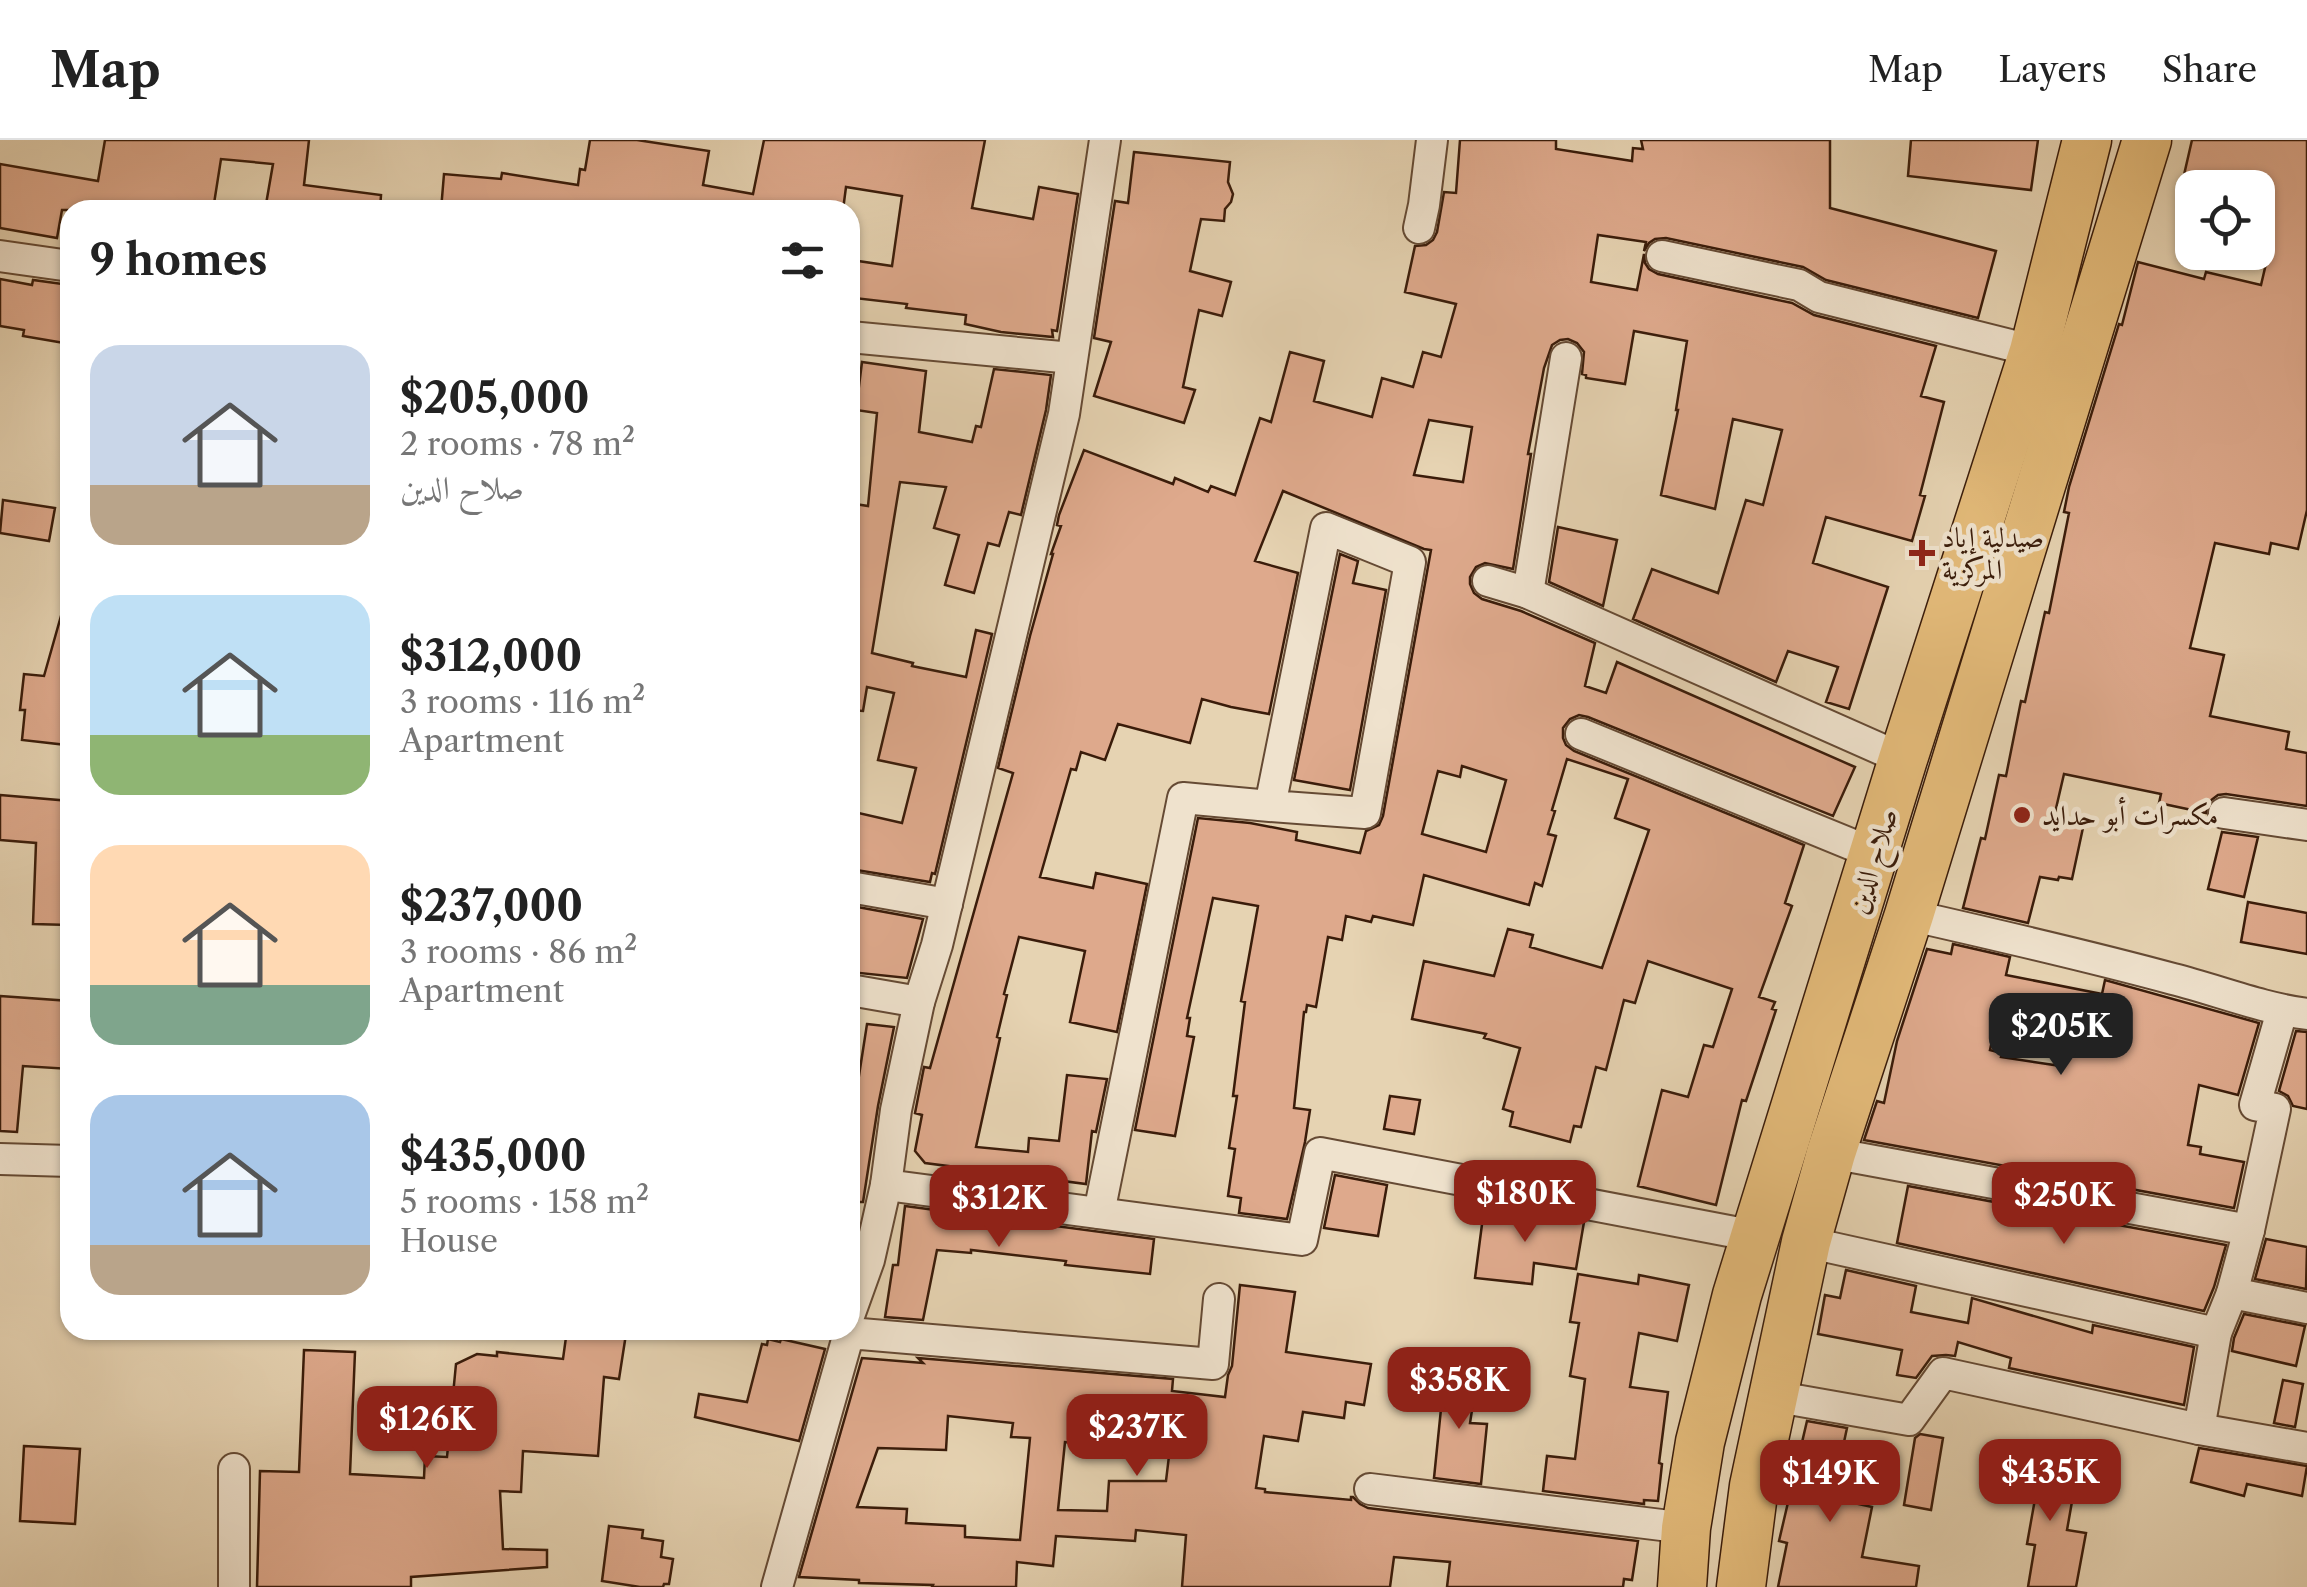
<!DOCTYPE html>
<html lang="en">
<head>
<meta charset="utf-8">
<style>
  :root { --surface:#fff; --page:#f6f6f6; --text:#222; --muted:#767676; --line:#e0e0e0; --accent:#8f2418 }
  body { margin:0; font-family:"Libre Caslon Text",Amiri,serif; background:var(--page); color:var(--text); height:100vh; display:flex; flex-direction:column; font-size:38px; white-space:nowrap }
  * { box-sizing:border-box; margin:0 }
  p { font-size:32px; color:var(--muted) }
  .icon { flex:none; width:55px; height:55px; fill:none; stroke:currentColor; stroke-width:2; stroke-linecap:round; stroke-linejoin:round }
  .map { position:relative; flex:1; overflow:hidden }
  .details { position:absolute; left:60px; top:60px; width:800px; height:1140px; display:flex; flex-direction:column; background:var(--surface); border-radius:30px; box-shadow:0 2px 8px #0004 }
  .details>* { flex:none }
  .buttons { position:absolute; left:2175px; top:30px; display:grid; gap:20px }
  .buttons a { display:grid; place-items:center; width:100px; height:100px; border-radius:20px; background:var(--surface); box-shadow:0 2px 8px #0004; font-size:50px }
  .price { position:absolute; translate:-50% -85px; padding:0 22px; border-radius:20px; background:var(--accent); color:#fff; font-size:32px; line-height:65px; filter:drop-shadow(0 2px 5px #0008) }
  .price::after { content:''; position:absolute; left:50%; top:60px; width:30px; height:22px; margin-left:-15px; background:inherit; clip-path:polygon(0 0,100% 0,50% 100%) }
  .price.selected { background:#222; color:#fff }
  ul { padding:0; list-style:none }
  li { display:flex; align-items:center; gap:30px; height:250px; padding:0 30px }
  li span { display:grid; place-items:center; flex:none; width:280px; height:200px; border-radius:30px; color:#555 }
  li>.icon { margin-inline-start:auto }
  span .icon { width:120px; height:120px; fill:#fffc; stroke-width:1 }
  li b { font-size:42px }
  h2 { display:flex; justify-content:space-between; align-items:center; height:120px; padding:0 30px; font-size:42px }
  header { display:flex; align-items:center; gap:60px; box-sizing:border-box; height:140px; padding:0 50px; background:var(--surface); border-bottom:2px solid var(--line) }
  header strong { font-size:48px }
  nav { display:flex; gap:55px; margin-inline-start:auto; font-size:35px }
  .map>svg:first-child { display:block }
  .building { fill:#dea98c; stroke:#3a1c0a; stroke-width:2.5; fill-rule:evenodd }
  .lines { fill:none; stroke-linecap:round; stroke-linejoin:round }
  .minor-casing { stroke:#654a34; stroke-width:34 }
  .trunk-casing { stroke:#3a1c0a; stroke-width:51 }
  .minor { stroke:#efe2cd; stroke-width:30 }
  .trunk { stroke:#e3ba79; stroke-width:48 }
  .poi-dot { fill:#8f2418; stroke:#efe2cd; stroke-width:4 }
  .labels { text-anchor:middle; dominant-baseline:central; stroke-width:9; stroke-linejoin:round; paint-order:stroke }
  .poi-label { font-size:28px; fill:#3a1c0a; stroke:#efe2cd; text-anchor:start }
  .street-label { font-size:28px; fill:#3a1c0a; stroke:#efe2cd }
</style>
</head>
<body>
<header>
<strong>Map</strong>
<nav><a>Map</a><a>Layers</a><a>Share</a></nav>
</header>
<div class="map">
<svg width="2307" height="1447" viewBox="0 0 2307 1447">
  <rect width="100%" height="100%" fill="#e6d3b2"/>
  <filter id="stains"><feTurbulence type="fractalNoise" baseFrequency=".002" numOctaves="4"/><feColorMatrix values="0 0 0 0 .2 0 0 0 0 .09 0 0 0 0 .02 0 0 0 .5 -.17"/></filter>
  <radialGradient id="worn" r=".72"><stop offset=".6" stop-color="#630" stop-opacity="0"/><stop offset="1" stop-color="#630" stop-opacity=".3"/></radialGradient>
  <g class="building">
    <path d="M105 0H309L304 45 381 55 380 70H265L273 24 221 19 213 70H62L57 98 0 88V24L98 41Z"/>
    <path d="M590 0H637L709 11 703 45 753 54 764 0H985L972 68 1033 79 1039 47 1078 54 1057 191 1052 190 1053 197 1001 192 965 184 966 175 906 168 907 164 854 158 858 121 892 126 902 56 846 47 843 70H441L444 34 501 39 502 33 578 45 580 29 585 30Z"/>
    <path d="M1460 0H1556V9L1632 21 1633 8 1643 9 1641 0H1830V68L1996 111 1978 178 1826 140 1803 127 1666 98 1655 99 1649 103 1644 111 1646 102 1598 95 1591 142 1637 150 1644 114 1645 123 1649 129 1658 134 1792 163 1814 175 1936 206 1921 256 1944 262 1920 355 1925 356 1912 401 1826 377 1813 423 1888 447 1849 569 1826 562 1838 527 1788 511 1776 542 1633 479 1652 429 1718 453 1746 360 1763 365 1782 290 1733 279 1715 369 1661 355 1678 270H1676L1687 201 1634 191 1625 244 1586 238V235L1582 234 1584 212 1577 203 1568 199 1560 200 1552 205 1544 228 1528 314H1531L1513 429 1485 423 1476 427 1470 437V444L1474 453 1482 459 1521 471 1595 503 1585 546 1606 553 1617 522 1855 627 1833 676 1588 577 1579 575 1570 579 1563 588V598L1566 605 1574 611 1804 705 1785 763 1792 766 1759 857 1775 862 1772 869 1776 870 1746 961 1742 960 1716 1065 1638 1046 1662 950 1688 957 1704 905 1713 907 1732 849 1648 821 1635 863 1624 860 1606 930 1596 927 1581 987 1574 986 1570 1002 1510 986 1513 972 1503 969 1520 908 1484 898 1486 894 1412 879 1424 821 1494 836 1508 789 1533 795 1530 807 1602 828 1649 690 1615 678 1628 639 1567 619 1552 670 1555 671 1548 694 1556 696 1542 746 1535 743 1529 765 1424 735 1413 785 1373 776 1371 782 1346 776 1342 800 1328 797 1316 867 1307 865 1306 872H1304L1294 968 1310 970 1305 1002 1287 1079 1239 1073 1241 1058 1228 1056 1235 1009 1229 1008 1237 956H1233L1245 862 1241 861 1258 766 1213 758 1187 878H1190L1187 896 1194 897 1175 996 1135 990 1198 678 1250 683 1297 692 1296 700 1360 713 1366 691 1379 685 1383 676 1431 410 1424 409 1283 351 1255 421 1298 433 1269 574 1231 567 1202 559 1190 603 1118 584 1105 620 1081 612 1076 630 1071 629 1040 737 1093 748 1096 733 1147 744 1117 892 1070 882 1085 811 1019 797 1004 854 1007 855 997 897 1000 898 976 1007 1028 1012 1029 998 1059 1001 1067 935 1107 939 1096 992 1092 991 1086 1044 925 1023 915 1011 922 975 915 973 924 927 930 928 1013 633 998 628 1030 496 1053 414H1051L1061 386 1057 385 1059 375 1084 310 1173 344 1175 338 1208 352 1211 346 1235 355 1260 278 1271 282 1290 212 1324 221 1314 261 1372 277 1382 238 1413 247 1423 212 1441 217 1456 164 1405 152 1415 106 1426 105 1433 100 1437 92 1444 52 1456 53ZM1429 280 1472 287 1463 342 1414 335ZM1462 626 1506 640 1486 712 1422 694 1438 631 1460 637Z"/>
    <path d="M1911 0H2038L2031 50 1908 36Z"/>
    <path d="M2192 0H2307V370L2298 409 2271 403 2269 414 2215 403 2190 508 2224 515 2210 576 2289 592 2286 609 2307 613V666L2226 654 2218 655 2210 661 2206 673 2159 663 2161 654 2064 634 2054 677 2084 683 2072 739 2059 737 2058 740 2040 737 2028 783 1963 768 1981 698 1985 699 1999 635 2006 636 2021 561 2025 562 2045 472 2049 473 2069 373 2064 372 2069 347 2119 184 2122 185 2138 122 2204 139 2206 132 2261 145 2272 98 2258 95V48H2181Z"/>
    <path d="M1134 12 1230 22 1228 42 1233 54 1231 62 1225 69 1224 81 1201 79 1190 131 1231 142 1222 176 1199 170 1183 247 1195 250 1184 283 1094 256 1111 202 1094 198 1115 61 1128 63Z"/>
    <path d="M0 139 32 145 33 140 70 145V204L23 196 24 190 0 186Z"/>
    <path d="M862 222 926 231 919 292 972 302 976 286 981 287 994 229 1051 235 1046 270 1021 375 1009 372 999 406 988 403 974 453 945 445 959 395 934 388 946 347 900 342 872 513 913 523 912 526 966 537 976 490 992 494 935 734 932 733 930 742 850 729V671L902 683 916 628 878 620 894 553 867 547 863 571 850 570V395L855 364 868 366 877 273 856 270Z"/>
    <path d="M3 360 55 368 49 401 0 393Z"/>
    <path d="M1558 387 1617 400 1603 466 1549 442Z"/>
    <path d="M1340 414 1358 421 1353 443 1386 450 1350 650 1294 640Z"/>
    <path d="M63 469 70 470V580L67 605 22 600 25 570H20L24 534 44 536Z"/>
    <path d="M0 655 70 661V785L33 784 36 703 0 700Z"/>
    <path d="M2222 692 2258 697 2244 757 2208 749Z"/>
    <path d="M2248 762 2307 773V814L2241 802Z"/>
    <path d="M852 766 923 779 907 838 850 832Z"/>
    <path d="M1953 804 2010 817 2006 835 2102 854 2105 840 2259 883 2238 955 2199 945 2188 1005 2201 1007 2200 1014 2244 1022 2234 1068 1864 1000 1877 961 1884 963 1897 901 1927 809 1951 814ZM2000 863 2070 878 2061 926 2001 917 2002 913 1990 910Z"/>
    <path d="M0 856 70 861V929L23 926 17 992 0 991Z"/>
    <path d="M867 884 894 887 878 966 863 1062H850V942H858Z"/>
    <path d="M2296 891 2307 892V969L2293 966 2288 956 2279 951Z"/>
    <path d="M1390 956 1420 960 1414 994 1384 989Z"/>
    <path d="M1335 1035 1387 1045 1378 1096 1324 1088Z"/>
    <path d="M1908 1046 2226 1105 2214 1147 2204 1171 1897 1103Z"/>
    <path d="M905 1066 1154 1099 1150 1134 1065 1125 1066 1121 971 1110V1113L937 1110 923 1180 885 1177 893 1125H898Z"/>
    <path d="M1484 1069 1526 1074V1071L1584 1082 1576 1129 1534 1123 1532 1144 1475 1138Z"/>
    <path d="M2266 1099 2307 1107 2306 1149 2255 1139Z"/>
    <path d="M1846 1130 1916 1146 1911 1172 1968 1183 1972 1158 2092 1193 2093 1185 2194 1207 2184 1265 2009 1228 2011 1218 1958 1202 1955 1216 1946 1215 1932 1216 1916 1238 1897 1235 1902 1210 1818 1194 1825 1155 1840 1158Z"/>
    <path d="M1578 1134 1638 1144 1639 1135 1689 1145 1677 1201 1639 1193 1630 1247 1668 1252 1659 1323 1662 1324 1658 1361 1644 1360V1364L1543 1351 1547 1316 1575 1319 1585 1239 1570 1236 1579 1183 1570 1182Z"/>
    <path d="M1240 1145 1295 1152 1286 1212 1371 1224 1364 1265 1346 1262 1344 1278 1303 1272 1298 1301 1264 1296 1256 1348 1265 1349V1352L1351 1360V1357H1353L1360 1364 1368 1368 1638 1401 1632 1440 1624 1439 1623 1447H1447L1450 1422 1394 1417 1390 1447H1182L1186 1395 1136 1390 1135 1401 1056 1396 1053 1426 1017 1422 1016 1447H932L933 1445 859 1443V1440L799 1437 862 1218 923 1223 918 1218 1173 1239 1172 1251 1225 1257 1228 1235 1232 1226ZM948 1276 1013 1283 1011 1297 1030 1298 1020 1400 965 1397V1386L906 1383 907 1369 857 1367 878 1308 946 1310ZM1103 1286 1172 1291 1166 1341H1109L1107 1371 1058 1370 1065 1302 1101 1305Z"/>
    <path d="M2244 1174 2305 1186 2296 1226 2232 1211 2234 1198Z"/>
    <path d="M567 1190H617V1192L626 1194 619 1239 604 1237 598 1316 523 1311 521 1352 500 1351 503 1409 547 1410V1427L411 1437V1447H257L260 1331 299 1332 304 1210 355 1212 350 1334 424 1338 425 1316 447 1317 456 1224 477 1214 497 1216V1212L563 1219Z"/>
    <path d="M768 1199 780 1202 781 1199 825 1209 799 1301 695 1277 699 1254 747 1262 762 1204 767 1205Z"/>
    <path d="M1438 1234 1477 1238 1470 1283 1487 1284 1481 1344 1434 1338 1442 1259 1434 1258Z"/>
    <path d="M2283 1240 2303 1244 2295 1287 2274 1283Z"/>
    <path d="M1807 1281 1847 1288 1832 1358 1872 1367 1862 1417 1919 1426 1916 1447H1778L1787 1403 1779 1401Z"/>
    <path d="M1920 1294 1943 1298 1931 1370 1904 1365 1915 1298Z"/>
    <path d="M24 1306 80 1309 75 1384 20 1381Z"/>
    <path d="M2012 1308 2043 1313 2040 1333 2076 1339 2067 1390 2086 1393 2076 1447H2028L2035 1405 2027 1404 2038 1342 2007 1337Z"/>
    <path d="M2199 1308 2307 1326 2302 1356 2247 1344 2244 1356 2191 1342Z"/>
    <path d="M609 1386 643 1390 642 1398 663 1401 661 1417 673 1419 669 1444H664L663 1447H640L602 1441Z"/>
  </g>
  <g class="lines">
    <defs>
      <g id="minor">
        <path d="M1419 88 1424 65 1432 0"/>
        <path d="M0 116 70 126"/>
        <path d="M1662 116 1799 145 1819 157 2034 211"/>
        <path d="M850 197 1072 218"/>
        <path d="M1488 441 1528 453 1903 619"/>
        <path d="M1528 453 1566 218"/>
        <path d="M1581 594 1875 714"/>
        <path d="M2224 673 2307 685"/>
        <path d="M850 747 947 764"/>
        <path d="M1909 775C1997 795 2085 815 2173 839 2217 850 2261 868 2307 874"/>
        <path d="M850 850 919 862"/>
        <path d="M1831 1013 2249 1090"/>
        <path d="M0 1019 70 1021"/>
        <path d="M886 1045 1302 1100 1320 1013 1755 1096"/>
        <path d="M1099 1073 1183 658 1270 666 1326 388 1410 422 1365 673 1270 666"/>
        <path d="M1806 1102 2216 1193"/>
        <path d="M2232 1153 2307 1168"/>
        <path d="M850 1173 869 1120 886 1045 896 970 919 862 937 805 1064 274 1105 0"/>
        <path d="M1772 1256 1909 1280 1943 1233 2199 1289 2307 1308"/>
        <path d="M2199 1289 2216 1193 2232 1153 2249 1090 2275 969 2255 965 2282 871"/>
        <path d="M234 1329V1447"/>
        <path d="M1370 1349 1686 1388"/>
        <path d="M777 1447 849 1193 1213 1224 1219 1159"/>
      </g>
      <g id="trunk">
        <path d="M1682 1447 1686 1388 1700 1302 1737 1155 1903 619 2034 211 2087 0"/>
        <path d="M1741 1447 1754 1346 1806 1102 1831 1013 1909 775 2147 0"/>
      </g>
    </defs>
    <use href="#minor" class="minor-casing"/>
    <use href="#trunk" class="trunk-casing"/>
    <use href="#minor" class="minor"/>
    <use href="#trunk" class="trunk"/>
  </g>
  <g class="poi-dot">
    <path d="M1917 398h10v10h10v10h-10v10h-10v-10h-10v-10h10z"/>
    <circle cx="2022" cy="675" r="10"/>
  </g>
  <g class="labels">
    <g class="poi-label">
      <text x="1942" y="397">صيدلية إياد<tspan x="1942" dy="32">المركزية</tspan></text>
      <text x="2042" y="675">مكسرات أبو حدايد</text>
    </g>
    <g class="street-label">
      <text transform="translate(1872 721) rotate(-73)">صلاح الدين</text>
    </g>
  </g>
  <rect width="100%" height="100%" filter="url(#stains)"/>
  <rect width="100%" height="100%" fill="url(#worn)"/>
</svg>
<div class="buttons">
<a><svg class="icon" aria-label="locate" viewBox="0 0 24 24"><circle cx="12" cy="12" r="6"/><path d="M12 2v4M12 18v4M2 12h4M18 12h4"/></svg></a>
</div>
<b class="price selected" style="left:2061px;top:938px">$205K</b>
<b class="price" style="left:1525px;top:1105px">$180K</b>
<b class="price" style="left:2064px;top:1107px">$250K</b>
<b class="price" style="left:999px;top:1110px">$312K</b>
<b class="price" style="left:1459px;top:1292px">$358K</b>
<b class="price" style="left:427px;top:1331px">$126K</b>
<b class="price" style="left:1137px;top:1339px">$237K</b>
<b class="price" style="left:2050px;top:1384px">$435K</b>
<b class="price" style="left:1830px;top:1385px">$149K</b>
<section class="details">
<h2>9 homes<svg class="icon" aria-label="filters" viewBox="0 0 24 24"><path d="M4 7h16M4 17h16"/><circle cx="9" cy="7" r="2"/><circle cx="15" cy="17" r="2"/></svg></h2>
<ul>
<li><span style="background:linear-gradient(#c9d6e8 70%,#b9a48a 0)"><svg class="icon" aria-label="home" viewBox="0 0 24 24"><path d="M3 11l9-7 9 7M6 9v11h12V9"/></svg></span><div><b>$205,000</b><p>2 rooms · 78 m²</p><p>صلاح الدين</p></div></li>
<li><span style="background:linear-gradient(#bfe0f5 70%,#8fb573 0)"><svg class="icon" aria-label="home" viewBox="0 0 24 24"><path d="M3 11l9-7 9 7M6 9v11h12V9"/></svg></span><div><b>$312,000</b><p>3 rooms · 116 m²</p><p>Apartment</p></div></li>
<li><span style="background:linear-gradient(#ffd9b3 70%,#7fa58c 0)"><svg class="icon" aria-label="home" viewBox="0 0 24 24"><path d="M3 11l9-7 9 7M6 9v11h12V9"/></svg></span><div><b>$237,000</b><p>3 rooms · 86 m²</p><p>Apartment</p></div></li>
<li><span style="background:linear-gradient(#a9c7e8 75%,#b9a48a 0)"><svg class="icon" aria-label="home" viewBox="0 0 24 24"><path d="M3 11l9-7 9 7M6 9v11h12V9"/></svg></span><div><b>$435,000</b><p>5 rooms · 158 m²</p><p>House</p></div></li>
</ul>
</section>
</div>
</body>
</html>
